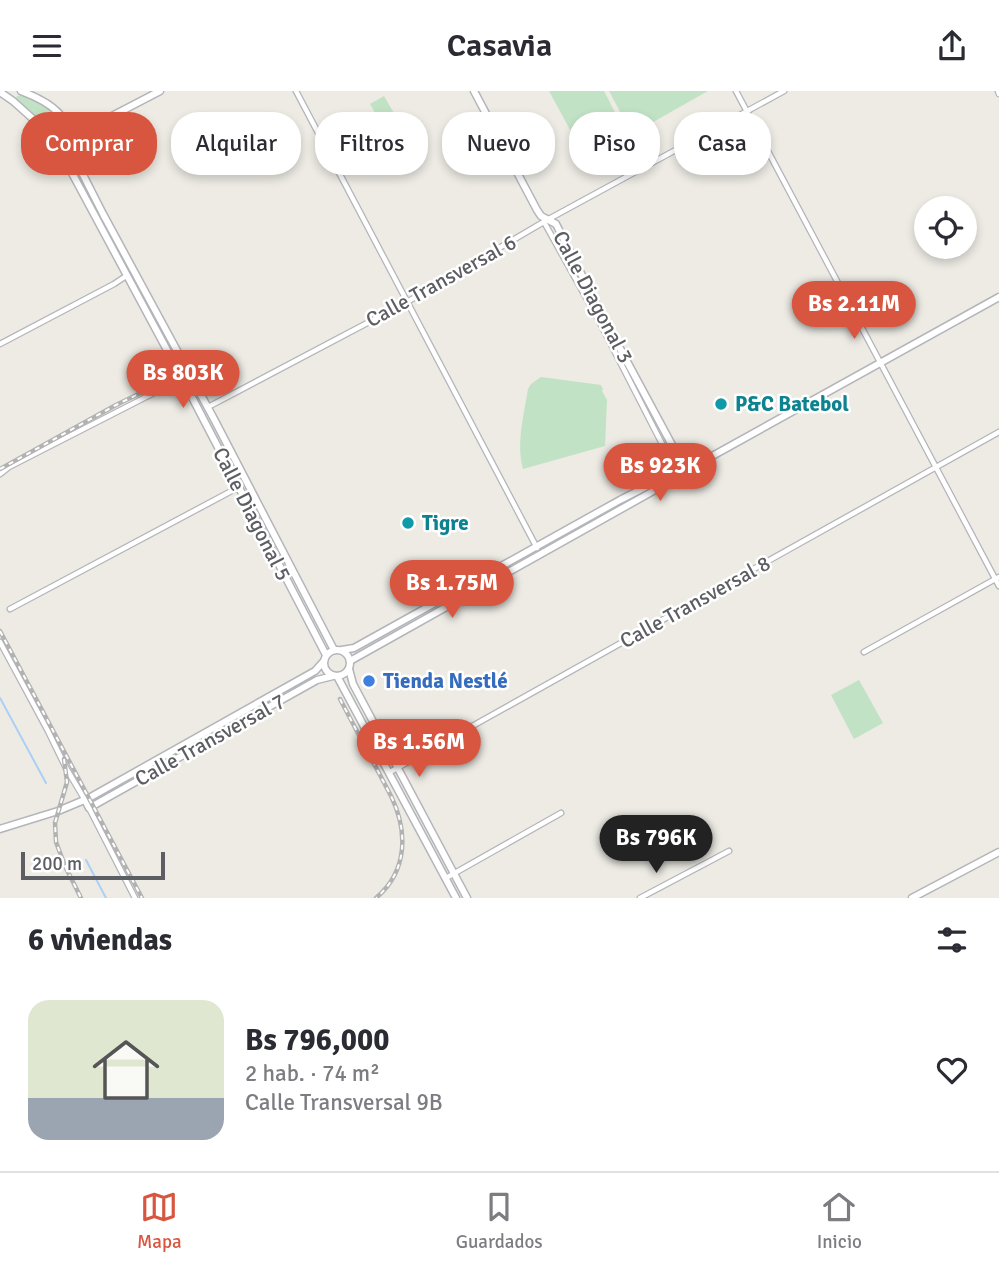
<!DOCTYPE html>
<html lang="es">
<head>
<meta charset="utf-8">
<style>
  :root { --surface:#fff; --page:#f7f7f7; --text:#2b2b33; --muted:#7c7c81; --line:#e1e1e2; --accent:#d8563f }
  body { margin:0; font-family:Signika,sans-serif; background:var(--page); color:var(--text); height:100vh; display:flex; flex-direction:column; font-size:26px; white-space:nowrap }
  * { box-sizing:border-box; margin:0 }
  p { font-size:23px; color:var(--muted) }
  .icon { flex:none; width:38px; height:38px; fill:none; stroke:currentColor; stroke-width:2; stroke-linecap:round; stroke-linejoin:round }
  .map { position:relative; height:807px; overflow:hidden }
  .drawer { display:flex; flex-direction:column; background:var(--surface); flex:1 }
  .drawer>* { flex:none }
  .guide { position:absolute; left:21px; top:21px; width:957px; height:63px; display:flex; gap:14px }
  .buttons { position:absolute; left:914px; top:105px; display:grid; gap:14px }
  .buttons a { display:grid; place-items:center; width:63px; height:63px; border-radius:50%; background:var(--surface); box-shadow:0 4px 10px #0003; font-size:35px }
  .scale { position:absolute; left:21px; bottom:18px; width:144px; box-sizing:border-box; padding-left:7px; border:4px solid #5c5e63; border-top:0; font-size:19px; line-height:24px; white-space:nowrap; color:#5c5e63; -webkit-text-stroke:5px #fff; paint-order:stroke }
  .price { position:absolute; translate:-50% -60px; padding:0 16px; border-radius:24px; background:var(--accent); color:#fff; font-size:23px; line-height:46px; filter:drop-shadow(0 2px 4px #0008) }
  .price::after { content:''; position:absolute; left:50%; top:42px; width:21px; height:16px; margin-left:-10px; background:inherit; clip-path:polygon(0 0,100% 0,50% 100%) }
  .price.selected { background:#222; color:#fff }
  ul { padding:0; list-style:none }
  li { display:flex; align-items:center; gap:21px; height:175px; padding:0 28px }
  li+li { border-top:2px solid var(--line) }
  li span { display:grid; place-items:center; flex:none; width:196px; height:140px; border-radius:21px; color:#555 }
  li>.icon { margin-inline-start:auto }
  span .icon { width:84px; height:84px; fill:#fffc; stroke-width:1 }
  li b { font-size:30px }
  h2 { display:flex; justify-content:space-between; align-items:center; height:84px; padding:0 28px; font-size:30px }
  .tag { padding:0 24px; border-radius:28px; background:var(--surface); box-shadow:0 4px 10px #0003; font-size:24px; line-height:63px }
  .tag.selected { background:var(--accent); color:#fff }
  header { display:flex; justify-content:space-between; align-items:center; height:91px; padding:0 28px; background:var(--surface); font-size:32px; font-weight:600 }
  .tab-bar { display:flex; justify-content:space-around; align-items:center; height:98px; border-top:2px solid var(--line); background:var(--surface); font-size:19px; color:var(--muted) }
  .tab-bar a { display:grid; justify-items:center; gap:4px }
  .tab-bar .selected { color:var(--accent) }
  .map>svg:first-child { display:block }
  .green { fill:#c2e2c5 }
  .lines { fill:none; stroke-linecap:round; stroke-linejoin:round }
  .stream { stroke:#aad0f6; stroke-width:2 }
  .street-casing { stroke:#b4b5ba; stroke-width:7 }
  .secondary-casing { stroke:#b3b5ba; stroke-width:9 }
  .street { stroke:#fff; stroke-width:4.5 }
  .secondary { stroke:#fff; stroke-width:6 }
  .rail-casing { stroke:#b2b2b3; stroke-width:4.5 }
  .rail { stroke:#fff; stroke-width:2; stroke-dasharray:5; stroke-linecap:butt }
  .culture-dot { fill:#0f9aa8; stroke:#fff; stroke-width:2.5 }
  .shop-dot { fill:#3f7fe0; stroke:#fff; stroke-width:2.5 }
  .labels { text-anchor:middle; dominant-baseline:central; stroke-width:5; stroke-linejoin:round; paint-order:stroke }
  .street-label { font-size:21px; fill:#5c5e63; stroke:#fff }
  .culture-label { font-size:21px; font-weight:bold; fill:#0d838f; stroke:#fff; text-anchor:start }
  .shop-label { font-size:21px; font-weight:bold; fill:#366cbe; stroke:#fff; text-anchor:start }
</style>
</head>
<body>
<header><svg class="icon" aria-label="menu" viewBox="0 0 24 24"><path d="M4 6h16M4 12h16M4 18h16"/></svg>Casavia<svg class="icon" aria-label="share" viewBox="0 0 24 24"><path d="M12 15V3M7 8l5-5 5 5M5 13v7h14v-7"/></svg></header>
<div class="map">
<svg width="999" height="807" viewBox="0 0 999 807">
  <rect width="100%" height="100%" fill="#edebe4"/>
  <g class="green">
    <path d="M549 0H604L622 35 580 57Z"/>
    <path d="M609 0H708L632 43Z"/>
    <path d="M23 4C28 6 34 7 39 10 54 19 76 42 65 60H61C49 38 32 25 15 9L17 5Z"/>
    <path d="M384 5 395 24 381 32 370 13Z"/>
    <path d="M541 286 601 294 603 298 602 300 607 309 605 355 523 378C516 353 524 323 528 298L531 293Z"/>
    <path d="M859 589 883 632 854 648 831 604Z"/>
  </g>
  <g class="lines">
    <g class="stream">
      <path d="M0 607 46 692"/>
      <path d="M86 769 106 807"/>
    </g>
    <defs>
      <g id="street">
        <path d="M296 0 537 457"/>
        <path d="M736 0 999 495"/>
        <path d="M998 0 999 3"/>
        <path d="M544 131 598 228 678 384"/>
        <path d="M0 253 114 193 126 185"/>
        <path d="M208 316 407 211 547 129 784 0"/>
        <path d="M0 383 9 376 189 284"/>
        <path d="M10 518 239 396"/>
        <path d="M0 551 48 640 66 677 85 709"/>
        <path d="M864 561 999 486"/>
        <path d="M390 681 999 341"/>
        <path d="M89 717 135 807"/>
        <path d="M446 787 561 722"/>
        <path d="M640 807 729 760"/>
      </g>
      <g id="secondary">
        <path d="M21 0C50 11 73 25 71 60L103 123 214 328 334 559"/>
        <path d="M474 0 537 119 541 125 556 133 603 226 686 380"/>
        <path d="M0 1 13 10 42 36 72 82 182 287 326 564"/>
        <path d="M65 32 78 36 87 37"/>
        <path d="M71 51 89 37 160 0"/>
        <circle cx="337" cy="572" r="13"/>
        <path d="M342 559 354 557 620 409 669 384H678"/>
        <path d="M350 570 671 390 678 384 999 206"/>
        <path d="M349 578 353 593 467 807"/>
        <path d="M337 585 456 807"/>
        <path d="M85 709 89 717 317 589 333 585"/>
        <path d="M0 738 58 720 89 707 315 580 324 570"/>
        <path d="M912 807 999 761"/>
      </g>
    </defs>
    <use href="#street" class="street-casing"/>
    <use href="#secondary" class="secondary-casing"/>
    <use href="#street" class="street"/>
    <use href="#secondary" class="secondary"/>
    <defs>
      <g id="rail">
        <path d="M0 378 116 314 169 288"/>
        <path d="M0 540 142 807"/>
        <path d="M340 608 391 705C408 740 408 780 376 807"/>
        <path d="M64 668 67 691 55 732 56 751 65 775 81 807"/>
      </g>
    </defs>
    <use href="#rail" class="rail-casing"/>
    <use href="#rail" class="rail"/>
  </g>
  <g class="culture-dot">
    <circle cx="721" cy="313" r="7"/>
    <circle cx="408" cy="432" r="7"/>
  </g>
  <circle class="shop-dot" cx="369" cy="590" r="7"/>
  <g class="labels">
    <g class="street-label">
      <text transform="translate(441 190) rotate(-29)">Calle Transversal 6</text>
      <text transform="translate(593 206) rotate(62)">Calle Diagonal 3</text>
      <text transform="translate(252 423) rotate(63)">Calle Diagonal 5</text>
      <text transform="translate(695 511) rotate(-29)">Calle Transversal 8</text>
      <text transform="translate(210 649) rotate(-29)">Calle Transversal 7</text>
    </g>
    <g class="culture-label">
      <text x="735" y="313">P&amp;C Batebol</text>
      <text x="422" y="432">Tigre</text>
    </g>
    <g class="shop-label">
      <text x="383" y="590">Tienda Nestlé</text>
    </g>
  </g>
</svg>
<div class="buttons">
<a><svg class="icon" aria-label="locate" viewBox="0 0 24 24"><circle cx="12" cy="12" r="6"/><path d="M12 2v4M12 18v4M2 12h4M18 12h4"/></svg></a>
</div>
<div class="scale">200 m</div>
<b class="price" style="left:854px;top:250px">Bs 2.11M</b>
<b class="price" style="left:183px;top:319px">Bs 803K</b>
<b class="price" style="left:660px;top:412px">Bs 923K</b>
<b class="price" style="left:452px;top:529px">Bs 1.75M</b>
<b class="price" style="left:419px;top:688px">Bs 1.56M</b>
<b class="price selected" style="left:656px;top:784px">Bs 796K</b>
<div class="guide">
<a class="tag selected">Comprar</a>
<a class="tag">Alquilar</a>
<a class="tag">Filtros</a>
<a class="tag">Nuevo</a>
<a class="tag">Piso</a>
<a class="tag">Casa</a>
</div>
</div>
<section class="drawer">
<h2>6 viviendas<svg class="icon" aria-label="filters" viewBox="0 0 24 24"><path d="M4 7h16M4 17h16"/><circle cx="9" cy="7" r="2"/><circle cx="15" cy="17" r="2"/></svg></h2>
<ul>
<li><span style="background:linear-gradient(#dfe7d0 70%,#9aa5b1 0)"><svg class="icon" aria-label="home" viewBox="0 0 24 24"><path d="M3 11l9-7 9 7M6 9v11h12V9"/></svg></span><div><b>Bs 796,000</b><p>2 hab. · 74 m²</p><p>Calle Transversal 9B</p></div><svg class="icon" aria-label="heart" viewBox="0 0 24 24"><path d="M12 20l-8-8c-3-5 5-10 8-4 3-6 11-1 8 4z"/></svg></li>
</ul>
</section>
<nav class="tab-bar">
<a class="selected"><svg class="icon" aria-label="map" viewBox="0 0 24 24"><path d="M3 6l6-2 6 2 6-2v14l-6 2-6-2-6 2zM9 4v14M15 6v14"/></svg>Mapa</a>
<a><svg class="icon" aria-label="saved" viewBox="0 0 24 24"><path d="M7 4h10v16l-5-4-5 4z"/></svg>Guardados</a>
<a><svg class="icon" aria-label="home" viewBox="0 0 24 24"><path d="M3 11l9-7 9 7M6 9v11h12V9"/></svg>Inicio</a>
</nav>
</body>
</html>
